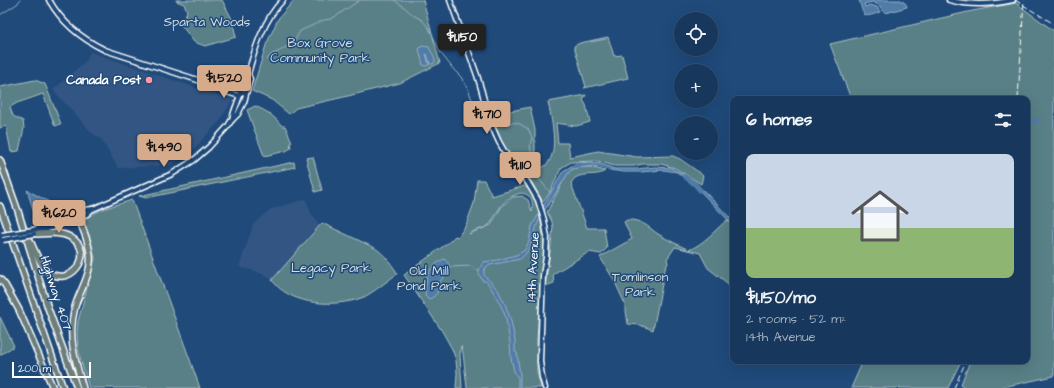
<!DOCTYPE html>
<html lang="en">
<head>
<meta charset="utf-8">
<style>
  :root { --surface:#17385c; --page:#244365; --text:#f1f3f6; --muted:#9eacbb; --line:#365272; --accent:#d6ab8b }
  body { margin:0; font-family:"Architects Daughter",sans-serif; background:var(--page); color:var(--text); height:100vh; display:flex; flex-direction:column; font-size:15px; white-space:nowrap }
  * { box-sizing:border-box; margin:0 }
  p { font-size:13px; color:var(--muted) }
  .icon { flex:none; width:22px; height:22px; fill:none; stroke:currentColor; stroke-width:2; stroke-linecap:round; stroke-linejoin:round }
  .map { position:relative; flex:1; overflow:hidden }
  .side { position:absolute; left:730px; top:96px; width:300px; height:268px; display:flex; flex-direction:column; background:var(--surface); border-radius:8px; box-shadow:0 4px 16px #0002,0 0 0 1px var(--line) }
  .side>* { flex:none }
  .tools { position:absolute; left:674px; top:12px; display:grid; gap:8px }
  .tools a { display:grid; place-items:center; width:44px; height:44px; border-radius:50%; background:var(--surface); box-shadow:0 4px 16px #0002,0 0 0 1px var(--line); font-size:20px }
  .scale { position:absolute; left:12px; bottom:10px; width:79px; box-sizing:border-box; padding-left:4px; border:2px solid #fff; border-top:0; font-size:11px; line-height:14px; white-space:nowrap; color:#fff; -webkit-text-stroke:3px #1f4a7a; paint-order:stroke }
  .price { position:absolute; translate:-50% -34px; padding:0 9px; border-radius:4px; background:var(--accent); color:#111; font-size:13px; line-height:26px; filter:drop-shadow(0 1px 2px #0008) }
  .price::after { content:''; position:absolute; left:50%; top:24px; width:12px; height:9px; margin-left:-6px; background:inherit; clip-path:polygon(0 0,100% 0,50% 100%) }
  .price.current { background:#222; color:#fff }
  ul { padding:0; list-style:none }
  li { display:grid; align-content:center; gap:8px; height:212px; padding:0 16px }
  li span { display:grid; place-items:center; height:124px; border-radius:8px; color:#555 }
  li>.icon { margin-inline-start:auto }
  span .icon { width:72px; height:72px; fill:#fffc; stroke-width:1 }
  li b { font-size:17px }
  h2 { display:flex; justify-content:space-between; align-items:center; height:48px; padding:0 16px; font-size:17px }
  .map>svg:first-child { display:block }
  .built { fill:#335584 }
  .green { fill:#598086; stroke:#acc0c2; fill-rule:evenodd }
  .water { fill:#517ba6; stroke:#97b0ca }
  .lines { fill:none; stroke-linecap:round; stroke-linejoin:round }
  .stream { stroke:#97b0ca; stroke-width:1 }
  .river { stroke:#517ba6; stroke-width:5 }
  .secondary-casing { stroke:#fff; stroke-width:7 }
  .highway-casing { stroke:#fff; stroke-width:8 }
  .secondary { stroke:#1f4a7a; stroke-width:4 }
  .highway { stroke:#6c7e7c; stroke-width:5 }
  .rail { stroke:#fff; stroke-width:1; stroke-dasharray:6 3; stroke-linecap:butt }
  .secondary-bridge-casing { stroke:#fff; stroke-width:7; stroke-linecap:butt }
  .secondary-bridge { stroke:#1f4a7a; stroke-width:4 }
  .poi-dot { fill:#ff9aa2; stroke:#1f4a7a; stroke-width:1.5 }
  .labels { text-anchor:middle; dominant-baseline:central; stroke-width:3; stroke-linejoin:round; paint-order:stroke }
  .park-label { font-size:13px; fill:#d6dfe1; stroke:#1f4a7a }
  .poi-label { font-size:13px; font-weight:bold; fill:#fff; stroke:#1f4a7a; text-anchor:end }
  .street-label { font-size:13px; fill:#fff; stroke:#1f4a7a }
</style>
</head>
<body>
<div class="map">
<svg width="1054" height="388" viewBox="0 0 1054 388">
  <rect width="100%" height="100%" fill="#1f4a7a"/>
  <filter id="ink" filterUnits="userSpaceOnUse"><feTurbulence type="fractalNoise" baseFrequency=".025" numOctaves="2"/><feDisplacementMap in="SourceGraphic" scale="8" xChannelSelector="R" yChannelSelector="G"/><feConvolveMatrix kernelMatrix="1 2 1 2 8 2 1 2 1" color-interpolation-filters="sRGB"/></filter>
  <g filter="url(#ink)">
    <g class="built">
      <path d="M90 52 232 100 220 121 189 154 170 165 118 168 101 139 93 134 53 90 86 61Z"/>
      <path d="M306 199 311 213 320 226 272 280 265 275 258 272 239 267 253 225 261 217 271 209Z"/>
    </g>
    <g class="green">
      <path d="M176 0H222L232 19 236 37 205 46 194 42 182 26 187 11 184 4 176 1Z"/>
      <path d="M294 0H423L440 63 400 83 344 97 296 108 289 114 272 100 252 91 266 45 278 19Z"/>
      <path d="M1016 3 1054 31V376L998 388H963L961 384 970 361H1027V99H851L830 44 972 11Z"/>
      <path d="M608 37 614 56 622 55 628 78 584 88 586 87 574 46 580 43Z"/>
      <path d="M35 80 45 84 61 124 55 126 43 94 17 103 10 107 13 116 23 121 24 128 19 151 11 152 6 126 0 128V87Z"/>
      <path d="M586 95 583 100 586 105 590 122 576 126 556 123 558 143H568L570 157 598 151 637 157 673 156 680 159 700 173 703 176 701 184 675 168 661 164H642L634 166H615L597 161 571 162 561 168 550 192 543 202 531 181 502 144 492 115 530 107 535 130V155L538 169C540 168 544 167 546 165 560 153 551 117 548 102Z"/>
      <path d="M255 106C268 112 273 115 282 126H285L292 142 290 143 291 148 286 151 264 156 247 110Z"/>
      <path d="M313 157 322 190 315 192 306 158Z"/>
      <path d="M294 162 295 167 146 198 139 196Z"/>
      <path d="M581 167H590L605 171C598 177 584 172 575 178 573 180 572 182 571 183L587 228H604L607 248 601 254 589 252 553 274 554 283 545 286 551 245 553 227 552 222 547 212 567 174 572 169Z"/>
      <path d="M477 180H484L492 196 524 186 531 191 534 196 538 207 543 235 544 246 540 291 537 340V372L541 388H467L463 353 461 346 460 355 462 388H456L457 373 456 360 452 349 442 331 404 275 449 242 455 236 458 237 466 225 474 203ZM521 193C533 195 533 202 532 212L528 200 522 196 513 197 502 206 491 225 469 234C475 229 484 230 489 225 491 223 493 219 494 217 502 204 506 197 521 193Z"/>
      <path d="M132 200 194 371 200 388H89L81 361 78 348 77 334 78 321 95 258 84 221C95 209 117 205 132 200Z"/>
      <path d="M627 220C641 219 648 227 658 234 668 240 679 245 689 250 705 243 714 231 727 220L733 227V292L726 282 708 268 700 253 675 247 667 259 668 263 665 269 653 330 640 325 628 324 625 304 614 280 600 257 632 239 624 222Z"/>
      <path d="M322 223 375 248C384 254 390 262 396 271L397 274C387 281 374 292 364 297 361 298 358 299 355 300 328 307 289 304 272 280Z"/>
      <path d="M0 317 14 346 0 355Z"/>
      <path d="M863 361H961L948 388H851Z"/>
    </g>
    <g class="water">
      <path d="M859 0H901L906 4 907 7 886 13 883 11 879 5 872 2 864 4 865 7 870 5 877 7 880 12C862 19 864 16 859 0Z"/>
      <path d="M422 46 429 47C431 53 435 55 435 62L433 64H430L427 54H426L429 65 425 66 423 65 419 49Z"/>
      <path d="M578 162 601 164 615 169H636L655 167 671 168 683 174 689 180 704 191 733 221V225L699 190 677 172 663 170 641 172H624L609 170 593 166 572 169 567 175 540 218C533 232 534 249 520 259L490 265 486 267 484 270V275L498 290 505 304 511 321 515 341V352L517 353 520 375V388H518V378L514 371 511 358 510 342 506 318 503 310 498 300 490 286 486 281H483L479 274V270L481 266 484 262 498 260 516 255 524 251 526 248 529 241 532 226 563 171Z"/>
      <path d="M27 190 53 204V209L43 213H34Z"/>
      <path d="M444 259C450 263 450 267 449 274 446 276 443 277 441 280 436 289 441 294 429 299L425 295 427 275 429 273C431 267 438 262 444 259Z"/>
    </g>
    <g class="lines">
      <g class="stream">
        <path d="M394 0 404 7 413 15 422 20 428 27 433 36 440 52 454 70 461 77 464 83 467 86 475 108"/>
        <path d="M0 15 17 4 20 0"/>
        <path d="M591 42 606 39"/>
        <path d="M266 60 272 54 278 52 294 42 300 31 324 20 331 19 339 14 360 0"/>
        <path d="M498 122 518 123 528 129 532 137 530 145 533 165 537 177 550 192"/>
        <path d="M449 267 471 266 476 270H479"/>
      </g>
      <g class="river">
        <path d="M1027 121H1038"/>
        <path d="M685 177 694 183 700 190"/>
      </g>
      <defs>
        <g id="secondary">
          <path d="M49 0C62 23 82 39 105 50L207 83 220 87 224 86 246 93"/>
          <path d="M450 0 477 75 482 92 489 120 499 142 507 156 528 183 538 200 544 220 547 237 546 257 543 275 540 361 542 377 545 388"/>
          <path d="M949 0C970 6 991 5 1013 0"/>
          <path d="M220 87 223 91 240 96"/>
          <path d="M232 120C233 113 236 107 238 101 242 92 241 80 248 74 255 48 264 19 283 0"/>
          <path d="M33 230 59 222 85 210 93 209 172 174 194 160 209 147 228 126 231 121 238 114 244 102 250 79 248 74"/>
          <path d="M36 233 53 227 82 216 87 214 92 209"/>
        </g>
        <g id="highway">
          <path d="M0 160 18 211 48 308 77 388"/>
          <path d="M0 206 63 388"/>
          <path d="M77 213C82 229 92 246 90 263 89 279 79 292 75 307 67 336 75 360 83 388"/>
          <path d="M30 240C34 250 38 260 44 268 68 294 99 252 70 237 60 231 45 234 34 234"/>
          <path d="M0 279 5 285 19 310 53 388"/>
        </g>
      </defs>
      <use href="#secondary" class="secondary-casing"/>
      <use href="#highway" class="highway-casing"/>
      <use href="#secondary" class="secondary"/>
      <use href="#highway" class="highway"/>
      <g class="rail">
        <path d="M1015 0 1054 24"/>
        <path d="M1018 99 1024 0"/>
        <path d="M954 388 966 361"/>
      </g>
      <defs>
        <g id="secondary-bridge">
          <path d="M2 235 33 230"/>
          <path d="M3 240 34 234"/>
        </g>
      </defs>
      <use href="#secondary-bridge" class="secondary-bridge-casing"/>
      <use href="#secondary-bridge" class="secondary-bridge"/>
    </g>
  </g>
  <circle class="poi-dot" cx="149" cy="80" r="4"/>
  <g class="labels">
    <g class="park-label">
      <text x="207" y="22">Sparta Woods</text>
      <text x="320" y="43">Box Grove<tspan x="320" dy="15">Community Park</tspan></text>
      <text x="331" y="268">Legacy Park</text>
      <text x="429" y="271">Old Mill<tspan x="429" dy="15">Pond Park</tspan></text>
      <text x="640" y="277">Tomlinson<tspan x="640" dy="15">Park</tspan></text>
    </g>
    <g class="poi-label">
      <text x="141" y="80">Canada Post</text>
    </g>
    <g class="street-label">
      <text transform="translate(533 267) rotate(-87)">14th Avenue</text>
      <text transform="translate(56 293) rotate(72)">Highway 407</text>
    </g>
  </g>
</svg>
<div class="tools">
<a><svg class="icon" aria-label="locate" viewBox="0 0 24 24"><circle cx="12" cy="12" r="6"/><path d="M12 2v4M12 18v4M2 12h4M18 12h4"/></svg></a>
<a>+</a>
<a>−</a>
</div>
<div class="scale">200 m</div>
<b class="price current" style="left:462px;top:58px">$1,150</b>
<b class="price" style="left:224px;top:99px">$1,520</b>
<b class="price" style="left:487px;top:135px">$1,710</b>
<b class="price" style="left:164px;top:168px">$1,490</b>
<b class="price" style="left:520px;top:186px">$1,110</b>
<b class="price" style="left:59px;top:234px">$1,620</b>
<section class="side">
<h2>6 homes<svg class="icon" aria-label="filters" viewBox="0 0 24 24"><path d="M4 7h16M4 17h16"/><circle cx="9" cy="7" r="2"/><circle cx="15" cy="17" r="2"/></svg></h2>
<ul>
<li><span style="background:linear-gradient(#c9d6e8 60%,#8fb573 0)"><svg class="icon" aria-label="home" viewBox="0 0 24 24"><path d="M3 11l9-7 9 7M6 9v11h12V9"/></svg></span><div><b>$1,150/mo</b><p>2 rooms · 52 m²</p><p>14th Avenue</p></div></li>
</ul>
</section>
</div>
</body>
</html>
